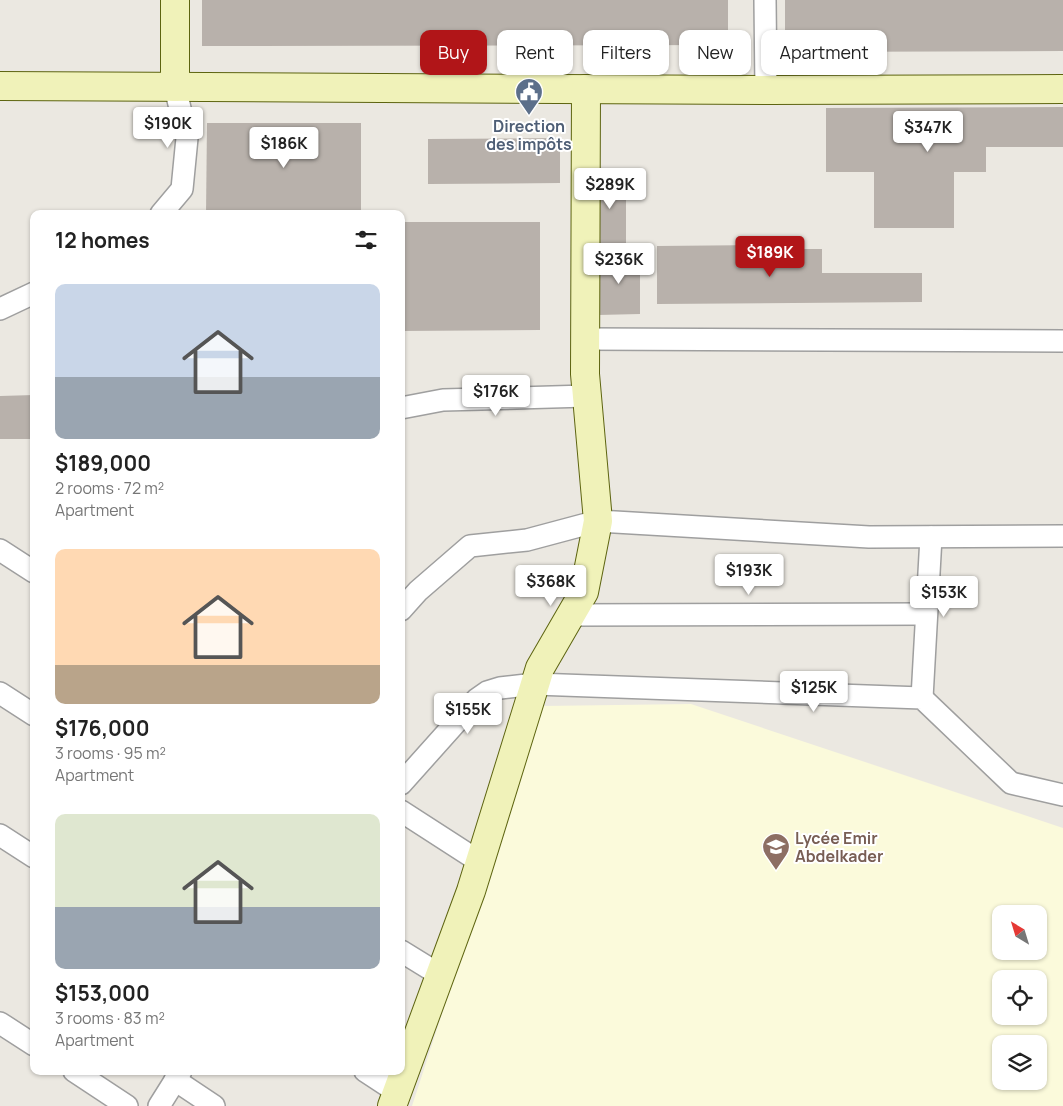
<!DOCTYPE html>
<html lang="en">
<head>
<meta charset="utf-8">
<style>
  :root { --surface:#fff; --page:#f6f6f6; --text:#222; --muted:#767676; --accent:#b11518 }
  body { margin:0; font-family:Manrope,sans-serif; background:var(--page); color:var(--text); height:100vh; display:flex; flex-direction:column; font-size:19px; white-space:nowrap }
  * { box-sizing:border-box; margin:0 }
  p { font-size:16px; color:var(--muted) }
  .icon { flex:none; width:28px; height:28px; fill:none; stroke:currentColor; stroke-width:2; stroke-linecap:round; stroke-linejoin:round }
  .map { position:relative; flex:1; overflow:hidden }
  .details { position:absolute; left:30px; top:210px; width:375px; height:865px; display:flex; flex-direction:column; background:var(--surface); border-radius:10px; box-shadow:0 1px 4px #0004 }
  .details>* { flex:none }
  .guide { position:absolute; left:420px; top:30px; width:475px; height:45px; display:flex; gap:10px }
  .needle { width:32px; rotate:322deg }
  .fabs { position:absolute; left:992px; top:905px; display:grid; gap:10px }
  .fabs a { display:grid; place-items:center; width:55px; height:55px; border-radius:10px; background:var(--surface); box-shadow:0 1px 4px #0004; font-size:25px }
  .price { position:absolute; translate:-50% -42px; padding:0 11px; border-radius:5px; background:#fff; color:#222; font-size:16px; line-height:32px; filter:drop-shadow(0 1px 2px #0008) }
  .price::after { content:''; position:absolute; left:50%; top:30px; width:15px; height:11px; margin-left:-8px; background:inherit; clip-path:polygon(0 0,100% 0,50% 100%) }
  .price.selected { background:var(--accent); color:#fff }
  ul { padding:0; list-style:none }
  li { display:grid; align-content:center; gap:10px; height:265px; padding:0 25px }
  li span { display:grid; place-items:center; height:155px; border-radius:10px; color:#555 }
  li>.icon { margin-inline-start:auto }
  span .icon { width:90px; height:90px; fill:#fffc; stroke-width:1 }
  li b { font-size:21px }
  h2 { display:flex; justify-content:space-between; align-items:center; height:60px; padding:0 25px; font-size:21px }
  .pill { padding:0 18px; border-radius:10px; background:var(--surface); box-shadow:0 1px 4px #0004; font-size:18px; line-height:45px }
  .pill.selected { background:var(--accent); color:#fff }
  .map>svg:first-child { display:block }
  .education { fill:#fbfadb; fill-rule:evenodd }
  .building { fill:#b8b1ab }
  .lines { fill:none; stroke-linecap:round; stroke-linejoin:round }
  .street-casing { stroke:#9f9f9f; stroke-width:24 }
  .secondary-casing { stroke:#5d6410; stroke-width:30 }
  .street { stroke:#fff; stroke-width:21 }
  .secondary { stroke:#f0f2b9; stroke-width:28 }
  .labels { text-anchor:middle; dominant-baseline:central; stroke-width:4; stroke-linejoin:round; paint-order:stroke }
  .service-label { font-size:16px; font-weight:bold; fill:#4e5e75; stroke:#fff }
  .education-label { font-size:16px; font-weight:bold; fill:#785e54; stroke:#fff; text-anchor:start }
</style>
</head>
<body>
<div class="map">
<svg width="1063" height="1106" viewBox="0 0 1063 1106">
  <rect width="100%" height="100%" fill="#ebe8e1"/>
  <path class="education" d="M691 704 1063 828V1106H412L542 706ZM1001 914H1039V951H1001ZM1001 979H1039V1016H1001ZM1001 1044H1039V1081H1001Z"/>
  <g class="building">
    <path d="M202 0H728V45L202 46Z"/>
    <path d="M785 0H1063V51L785 52Z"/>
    <path d="M1063 107V147H986V172H954V228H874V172H826V108Z"/>
    <path d="M207 123H361V214H206Z"/>
    <path d="M560 138V183L428 184V139Z"/>
    <rect x="593" y="174" width="33" height="72"/>
    <path d="M401 222H540V330L401 331Z"/>
    <path d="M762 245V249H822V273H922V302L657 304V246Z"/>
    <path d="M598 255H640V314L598 315Z"/>
    <path d="M34 395V439H0V396Z"/>
  </g>
  <g class="lines">
    <defs>
      <g id="street">
        <path d="M765 0 766 90"/>
        <path d="M161 214 182 189 187 138 175 87"/>
        <path d="M0 309 34 293"/>
        <path d="M585 339 1063 341"/>
        <path d="M401 408 443 400 587 396"/>
        <path d="M0 550 34 572"/>
        <path d="M401 610 418 591 470 546 527 540 598 521 869 537 1063 536"/>
        <path d="M571 615 926 614"/>
        <path d="M0 693 34 715"/>
        <path d="M922 698 931 537"/>
        <path d="M401 784 477 699 487 692 500 688 535 684 922 698 1011 783 1063 795"/>
        <path d="M401 811 480 862"/>
        <path d="M0 835 34 857"/>
        <path d="M401 951 440 975"/>
        <path d="M0 1023 34 1045"/>
        <path d="M74 1071 127 1106"/>
        <path d="M365 1071 397 1092"/>
        <path d="M175 1080 214 1106"/>
        <path d="M159 1106 181 1071"/>
      </g>
      <g id="secondary">
        <path d="M0 86 766 90 1063 89"/>
        <path d="M175 87V0"/>
        <path d="M392 1106 471 891 540 668 584 592 598 521 585 374 586 89"/>
      </g>
    </defs>
    <use href="#street" class="street-casing"/>
    <use href="#secondary" class="secondary-casing"/>
    <use href="#street" class="street"/>
    <use href="#secondary" class="secondary"/>
  </g>
  <defs>
    <symbol id="civic-pin" viewBox="-11 -11 22 30"><path d="M0 17L-7.5 6A9.5 9.5 0 1 1 7.5 6Z" fill="#5c6f8a" stroke="#fff"/><path d="M-.6-6.5H3V-4.5H.6V-3L4-1V1h2V6H-6V1h2V-1L-.6-3ZM-1.2 2.5V6h2.4V2.5Z" fill="#fff"/></symbol>
    <symbol id="school-pin" viewBox="-11 -11 22 30"><path d="M0 17L-7.5 6A9.5 9.5 0 1 1 7.5 6Z" fill="#8d6e63" stroke="#fff"/><path d="M0-5L7-2L0 1L-7-2ZM-4 1L0 2.5L4 1V4Q0 6-4 4Z" fill="#fff"/></symbol>
  </defs>
  <g fill-rule="evenodd">
    <use href="#civic-pin" x="513" y="76" width="32" height="43"/>
    <use href="#school-pin" x="760" y="831" width="32" height="43"/>
  </g>
  <g class="labels">
    <g class="service-label">
      <text x="529" y="126">Direction<tspan x="529" dy="18">des impôts</tspan></text>
    </g>
    <g class="education-label">
      <text x="795" y="838">Lycée Emir<tspan x="795" dy="18">Abdelkader</tspan></text>
    </g>
  </g>
</svg>
<div class="fabs">
<a><svg class="needle" viewBox="-14 -14 28 28"><path d="M0-13l5 13h-10z" fill="#e53935"/><path d="M0 13l5-13h-10z" fill="#767676"/></svg></a>
<a><svg class="icon" aria-label="locate" viewBox="0 0 24 24"><circle cx="12" cy="12" r="6"/><path d="M12 2v4M12 18v4M2 12h4M18 12h4"/></svg></a>
<a><svg class="icon" aria-label="layers" viewBox="0 0 24 24"><path d="M12 4l9 5-9 5-9-5zM3 14l9 5 9-5"/></svg></a>
</div>
<b class="price" style="left:168px;top:149px">$190K</b>
<b class="price" style="left:928px;top:153px">$347K</b>
<b class="price" style="left:284px;top:169px">$186K</b>
<b class="price" style="left:610px;top:210px">$289K</b>
<b class="price selected" style="left:770px;top:278px">$189K</b>
<b class="price" style="left:619px;top:285px">$236K</b>
<b class="price" style="left:496px;top:417px">$176K</b>
<b class="price" style="left:749px;top:596px">$193K</b>
<b class="price" style="left:551px;top:607px">$368K</b>
<b class="price" style="left:944px;top:618px">$153K</b>
<b class="price" style="left:814px;top:713px">$125K</b>
<b class="price" style="left:468px;top:735px">$155K</b>
<div class="guide">
<a class="pill selected">Buy</a>
<a class="pill">Rent</a>
<a class="pill">Filters</a>
<a class="pill">New</a>
<a class="pill">Apartment</a>
</div>
<section class="details">
<h2>12 homes<svg class="icon" aria-label="filters" viewBox="0 0 24 24"><path d="M4 7h16M4 17h16"/><circle cx="9" cy="7" r="2"/><circle cx="15" cy="17" r="2"/></svg></h2>
<ul>
<li><span style="background:linear-gradient(#c9d6e8 60%,#9aa5b1 0)"><svg class="icon" aria-label="home" viewBox="0 0 24 24"><path d="M3 11l9-7 9 7M6 9v11h12V9"/></svg></span><div><b>$189,000</b><p>2 rooms · 72 m²</p><p>Apartment</p></div></li>
<li><span style="background:linear-gradient(#ffd9b3 75%,#b9a48a 0)"><svg class="icon" aria-label="home" viewBox="0 0 24 24"><path d="M3 11l9-7 9 7M6 9v11h12V9"/></svg></span><div><b>$176,000</b><p>3 rooms · 95 m²</p><p>Apartment</p></div></li>
<li><span style="background:linear-gradient(#dfe7d0 60%,#9aa5b1 0)"><svg class="icon" aria-label="home" viewBox="0 0 24 24"><path d="M3 11l9-7 9 7M6 9v11h12V9"/></svg></span><div><b>$153,000</b><p>3 rooms · 83 m²</p><p>Apartment</p></div></li>
</ul>
</section>
</div>
</body>
</html>
